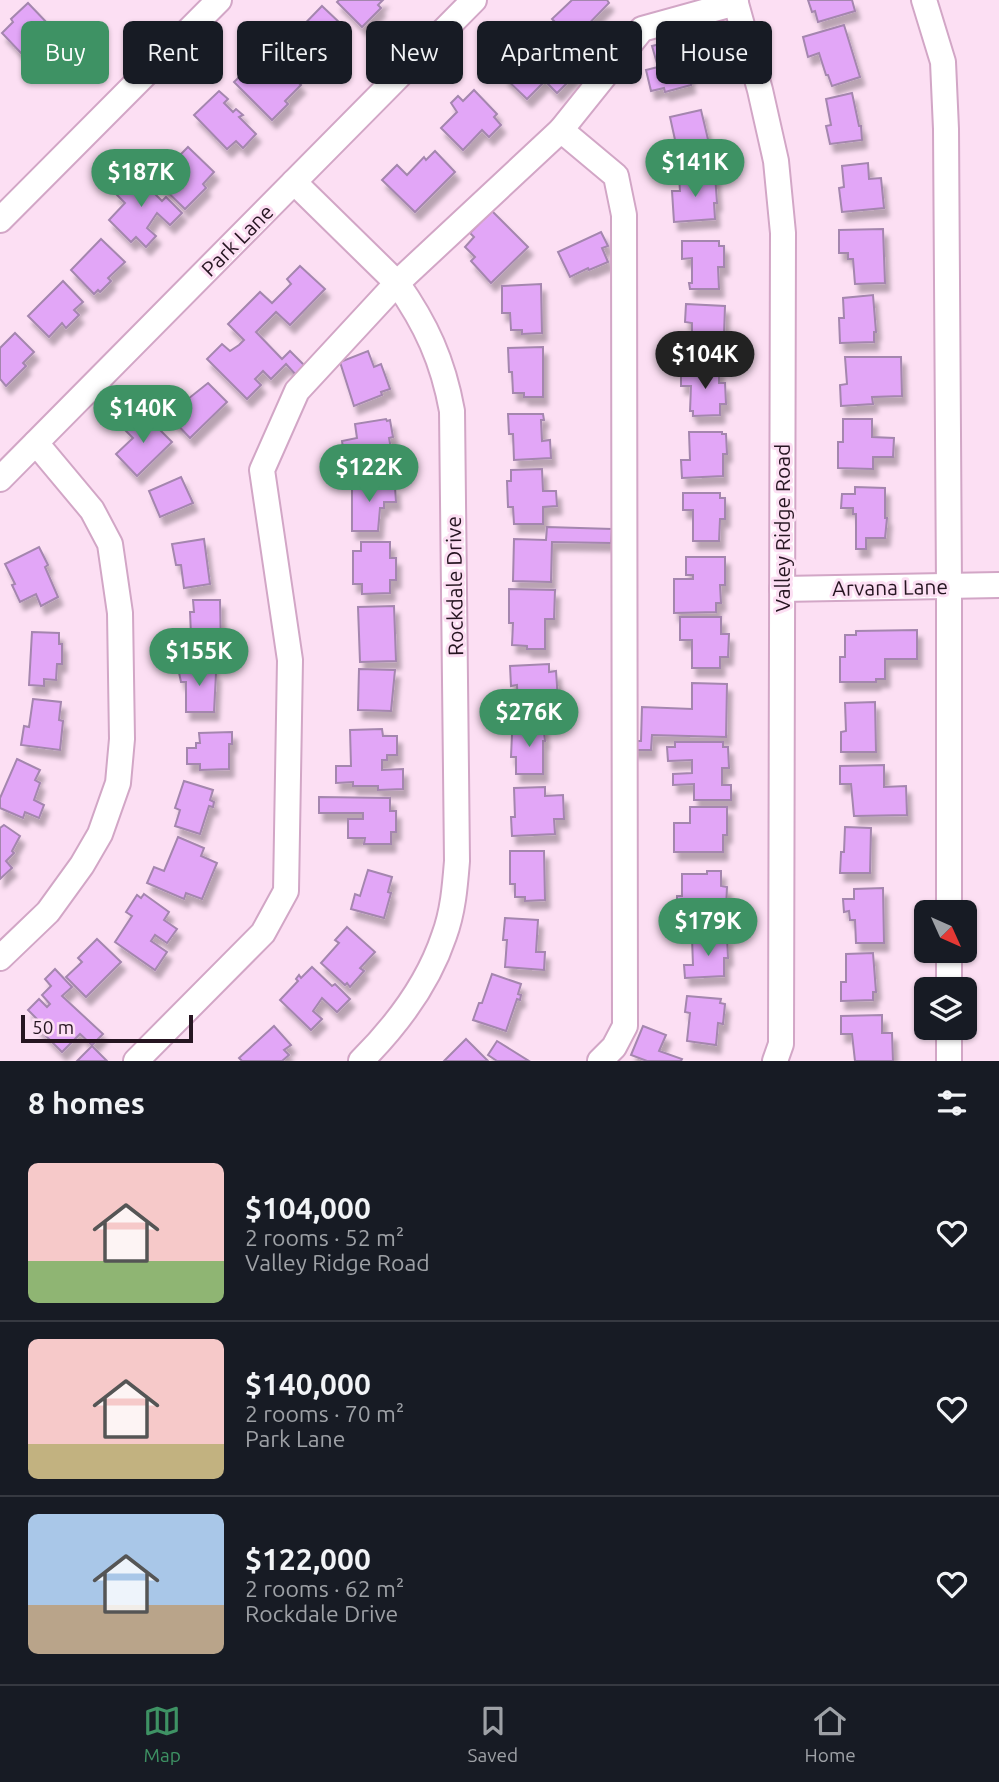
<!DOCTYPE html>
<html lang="en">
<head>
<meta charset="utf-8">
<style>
  :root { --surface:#171b24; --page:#242831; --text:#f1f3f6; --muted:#9ea1a6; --line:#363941; --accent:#3e9264 }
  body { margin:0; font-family:Ubuntu,sans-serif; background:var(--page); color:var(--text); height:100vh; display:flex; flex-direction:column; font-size:26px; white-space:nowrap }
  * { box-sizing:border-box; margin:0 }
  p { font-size:23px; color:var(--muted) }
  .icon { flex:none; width:38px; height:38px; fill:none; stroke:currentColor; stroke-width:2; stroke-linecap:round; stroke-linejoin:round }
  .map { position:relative; height:1061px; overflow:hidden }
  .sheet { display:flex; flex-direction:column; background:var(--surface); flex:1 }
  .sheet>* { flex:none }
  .guide { position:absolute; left:21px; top:21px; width:957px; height:63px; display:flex; gap:14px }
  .needle { width:46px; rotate:135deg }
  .fabs { position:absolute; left:914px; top:900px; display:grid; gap:14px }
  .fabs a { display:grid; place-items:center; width:63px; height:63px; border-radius:10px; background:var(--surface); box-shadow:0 2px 5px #0004; font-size:35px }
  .scale { position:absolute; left:21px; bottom:18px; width:172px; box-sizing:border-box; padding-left:7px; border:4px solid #261521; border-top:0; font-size:19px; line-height:24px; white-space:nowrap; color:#261521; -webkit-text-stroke:5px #fcdff3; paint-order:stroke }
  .price { position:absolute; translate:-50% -60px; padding:0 16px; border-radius:24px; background:var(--accent); color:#fff; font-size:23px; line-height:46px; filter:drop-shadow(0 2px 4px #0008) }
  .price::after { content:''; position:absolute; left:50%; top:42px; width:21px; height:16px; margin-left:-10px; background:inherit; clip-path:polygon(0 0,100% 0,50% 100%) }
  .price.current { background:#222; color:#fff }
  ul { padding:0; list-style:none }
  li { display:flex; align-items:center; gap:21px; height:175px; padding:0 28px }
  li+li { border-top:2px solid var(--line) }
  li span { display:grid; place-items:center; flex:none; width:196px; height:140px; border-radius:10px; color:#555 }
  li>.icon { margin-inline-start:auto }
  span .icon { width:84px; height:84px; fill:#fffc; stroke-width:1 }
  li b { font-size:30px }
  h2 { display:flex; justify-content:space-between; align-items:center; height:84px; padding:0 28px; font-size:30px }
  .pill { padding:0 24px; border-radius:10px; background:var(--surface); box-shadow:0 2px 5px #0004; font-size:24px; line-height:63px }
  .pill.current { background:var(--accent); color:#fff }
  .dock { display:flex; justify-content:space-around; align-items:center; height:98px; border-top:2px solid var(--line); background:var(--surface); font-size:19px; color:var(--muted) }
  .dock a { display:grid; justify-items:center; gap:4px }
  .dock .current { color:var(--accent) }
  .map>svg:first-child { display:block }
  .building { fill:#e2a6f7; stroke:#a486ae; stroke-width:2; filter:url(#shadow) }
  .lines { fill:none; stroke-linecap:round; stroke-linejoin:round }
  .minor-casing { stroke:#d2a6c6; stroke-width:28 }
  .minor { stroke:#fff; stroke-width:24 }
  .labels { text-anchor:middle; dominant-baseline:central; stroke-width:6; stroke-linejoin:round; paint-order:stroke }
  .street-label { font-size:21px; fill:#261521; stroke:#fcdff3 }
</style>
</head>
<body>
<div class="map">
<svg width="999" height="1061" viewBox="0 0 999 1061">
  <defs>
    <filter id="shadow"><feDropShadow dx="4.5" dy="8" stdDeviation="2" flood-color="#0004"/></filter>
  </defs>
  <rect width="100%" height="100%" fill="#fcdff3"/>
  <g class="building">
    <path d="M339 0H383L378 5 381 8 362 27 337 2Z"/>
    <path d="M572 0H607L609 3 573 40 552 19Z"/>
    <path d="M808 0H852L855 11 818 22 815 11 812 12Z"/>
    <path d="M28 3 51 27 44 34 42 32 21 53 2 33 13 22 11 19Z"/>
    <path d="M322 6 341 24 332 32 335 35 325 50 333 57 322 68 311 58 307 62 287 42Z"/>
    <path d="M844 25 860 77 832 86 828 75H826L819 53 808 57 803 37Z"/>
    <path d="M679 39 682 53 688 51 694 72 688 74 691 85 665 92 664 88 651 91 646 70 658 67 652 46Z"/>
    <path d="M545 45 575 75 557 93 545 81 527 99 504 77 507 73 503 69 514 58 520 64 533 52 536 54Z"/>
    <path d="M275 60 301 85 285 101 288 104 272 120 234 82 256 61 265 70Z"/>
    <path d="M474 90 497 114 494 117 501 125 489 137 482 130 463 150 441 128 457 112 451 103 458 96 463 101Z"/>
    <path d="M219 91 228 99 224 103 233 112 236 109 243 115 239 117 256 134 243 148 236 141 227 149 194 115Z"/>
    <path d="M852 93 859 126H861L862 140 830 144 826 126 831 125 826 99Z"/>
    <path d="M701 110 711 152 679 158 670 117Z"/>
    <path d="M188 147 214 172 203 184 206 188 185 209 156 181 168 169 172 173 182 162 178 157Z"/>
    <path d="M435 151 455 172 415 212 382 180 397 165 407 175 424 157 426 160Z"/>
    <path d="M868 163 869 179 881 178 884 208 842 212 839 188 844 187 842 166Z"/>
    <path d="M135 168 148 181 145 184 162 201 166 197 182 213 170 225 157 213 147 228 156 236 146 247 136 237 131 242 109 220 125 203 115 193 129 179 126 177Z"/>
    <path d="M715 174 717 203H714L715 219 674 222 672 191H680L679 177Z"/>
    <path d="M492 211 528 247 491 283 471 261 475 257 465 247 474 237 470 233Z"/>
    <path d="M883 229 885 283 855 284 853 259H848V253H839V230Z"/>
    <path d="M601 232 608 246 602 248 608 262 589 270 588 268 570 277 558 252Z"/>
    <path d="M101 239 125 262 108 278 111 281 100 292 98 290 94 294 71 270Z"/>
    <path d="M682 241H719V246H724V267H718L719 289H690L689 283H692V258L682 259Z"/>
    <path d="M300 266 325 289 290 325 276 312 256 332 282 359 290 351 305 366 296 375 286 364 271 379 263 371 255 379 261 385 247 399 207 359 222 344 230 351 239 345 244 340 228 324 260 292 272 303 291 284 287 279Z"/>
    <path d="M63 281 83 302 74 310 79 315 66 328 62 323 49 337 28 316Z"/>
    <path d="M541 284 542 333 522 334V330H511L510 313H502V286Z"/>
    <path d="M873 295 876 332H874V342L840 343 839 318H844L843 298Z"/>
    <path d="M686 304 725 306 724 334H721L720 351 692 350V362L670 361 671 357H669L671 338 692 339V323L685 322Z"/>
    <path d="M15 333 34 352 23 363 26 366 6 386 0 379V348Z"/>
    <path d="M543 347V397H524V393H513L512 372H509L508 348Z"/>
    <path d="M368 351 374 367 381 364 390 389 381 392 382 395 354 406 340 362Z"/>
    <path d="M845 357H901L902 396 872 397 873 404 841 406 840 385 847 384Z"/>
    <path d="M719 368V383H725L726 404H720V415L693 416V411H690L691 386H681V371Z"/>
    <path d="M208 383 227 402 190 438 171 418 176 414 166 404 177 393 183 400 186 397 188 399Z"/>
    <path d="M143 413 172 442 137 476 116 454 133 438 125 430Z"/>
    <path d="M508 414H543L544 420H541L542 441 550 440 551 458 514 460 513 434H509Z"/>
    <path d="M386 419 387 421 390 420 393 437 389 438 393 459 357 466 354 453 344 455 342 441 357 438 355 424Z"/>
    <path d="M843 419H872V437L894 438 893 457H873V469L838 468V442H843Z"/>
    <path d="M689 432H722V434H726L727 454H723V476L682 478 681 460H690Z"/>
    <path d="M542 469 543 491H556L557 506 543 507V524H514L513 507H508L507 481H511V470Z"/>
    <path d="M181 477 193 503 160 517 149 491Z"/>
    <path d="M352 481H380L381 487H395L396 502H384V508H380L378 531H352Z"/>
    <path d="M855 487 885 488V518H887L885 538H866V549H856V514H853V508H841L842 494H855Z"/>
    <path d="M683 493H720V498H725V519H720L719 541H693V510H683Z"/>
    <path d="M547 527 612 529 611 543 552 542 551 582 513 581 514 539 546 540Z"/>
    <path d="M204 539 210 584 184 588 181 565H176L172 544Z"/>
    <path d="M361 542H390V558H396V580H390V593L362 594V584H353V551H361Z"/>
    <path d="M39 547 48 565 45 567 58 597 41 606 36 594 20 602 12 585 15 584 5 564Z"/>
    <path d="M686 557H725V585H720L721 603H716V612L674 613V579H693V575H686Z"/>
    <path d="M509 589 555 590 554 619H545V649H527V646L512 645 513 623H509Z"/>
    <path d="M193 600H220L221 651H178V635H191L190 612H194Z"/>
    <path d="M394 606 396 661 360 662 358 607Z"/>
    <path d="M680 617H721V634H729L728 657H720V668H692V640H680Z"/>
    <path d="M917 630V659H885V679H876V682H840V657H845V635H856V631Z"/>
    <path d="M32 632 59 633V644H62V664H57L56 680 44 679V686L29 685Z"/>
    <path d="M549 664V672L556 671 558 700H552V706H543V710L518 711 517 685 511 686 510 666Z"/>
    <path d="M186 665H213V673H216L214 712H186V682H181L178 668H186Z"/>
    <path d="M359 669 395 670 391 711 358 710Z"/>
    <path d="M692 683 727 684 726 737 652 735 651 750H630V741H641L642 707 692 709Z"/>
    <path d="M33 699 61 702 59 720 63 721 60 750 21 745 24 726 29 727Z"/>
    <path d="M875 702 876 752H841V732L846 731 845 703Z"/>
    <path d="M516 724H543L545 741H543V774H516V757H511L512 734H516Z"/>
    <path d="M382 729 383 736H397V755H387V760H382V770L403 769V789L378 790V786H353V782L336 783V766H351L350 730Z"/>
    <path d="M232 732V744H229V769L200 770V764H187V748H196V743H200L199 733Z"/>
    <path d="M675 742H723V747H728L729 768H722V785H731V800H694V784L673 785V774L692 773V760L668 761 667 747H675Z"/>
    <path d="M17 759 40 770 35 780 40 783 34 800 44 805 39 818 25 812 23 818 0 808V798Z"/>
    <path d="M884 765V787L906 786 907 815 854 816 851 784H840V766Z"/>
    <path d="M184 781 213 790 210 800 214 802 213 807 209 806 200 834 175 826 180 810 175 808Z"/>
    <path d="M545 787V796L563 795 564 819H554L555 834 512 836 511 817H515L514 788Z"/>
    <path d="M319 797 390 798V811H396V832H391V844H364L365 838H348V819H363V813H319Z"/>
    <path d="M690 807H727V835H723V852H674V823H690Z"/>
    <path d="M4 825 20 836 12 851 14 853 6 861 12 868 0 879V828Z"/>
    <path d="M845 827 871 828 870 873H840L841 852H844Z"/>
    <path d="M178 837 204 848 201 856 217 863 202 899 186 893 184 899 147 883 154 867 164 871Z"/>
    <path d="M510 851H544L545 900 525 901V897H515V884H510Z"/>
    <path d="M368 870 392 877 388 892 391 893 384 918 351 909 355 894 360 896Z"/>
    <path d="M707 871H721V886L727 887 726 908H722V919L677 918V896H682V874H707Z"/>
    <path d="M883 888 884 943H856L855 920H850L849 911 844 912 843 899H854V889Z"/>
    <path d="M144 894 169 912 164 920 177 929 167 943 155 935 151 941 167 952 155 970 115 942 132 916 126 912 137 895 141 898Z"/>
    <path d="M505 918 538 920 536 952H545L544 970 505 967 507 940H503Z"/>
    <path d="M347 927 375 952 360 968 364 971 350 987 347 983 345 985 321 963 339 943 335 940Z"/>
    <path d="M727 937 728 958H724V976L685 978 684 965H693L692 938Z"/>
    <path d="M97 939 121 962 86 997 66 977 82 962 78 958Z"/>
    <path d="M873 953 876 992H873V1000L841 1001V982H846V954Z"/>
    <path d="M312 967 332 986 335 984 350 999 337 1012 322 998 313 1011 322 1019 311 1030 280 1000 298 981 296 979 299 975 301 978Z"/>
    <path d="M55 969 72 987 62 996 103 1034 92 1045 80 1034 62 1052 34 1024 38 1020 28 1010 39 999 47 1007 50 1004 42 995 51 986 45 979Z"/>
    <path d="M492 974 521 984 518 994 521 995 520 1000 517 999 506 1031 473 1020 479 1003H482Z"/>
    <path d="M687 996 721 999 720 1003 725 1004 723 1024 718 1023 716 1045 687 1041 690 1013 685 1012Z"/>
    <path d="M882 1015V1033H892L893 1061H855L852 1034H841V1016Z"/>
    <path d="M274 1026 291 1045 284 1050 289 1055 282 1061H242L239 1058Z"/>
    <path d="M643 1026 666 1035 659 1051 682 1059 681 1061H647L631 1055Z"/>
    <path d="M466 1039 488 1061H444Z"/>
    <path d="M497 1041 529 1061H497L488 1055Z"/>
    <path d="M92 1046 107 1061H77Z"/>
  </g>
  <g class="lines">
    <defs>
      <g id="minor">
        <path d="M735 0 760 90 776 161 783 233 781 1044 775 1061"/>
        <path d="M924 0 943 62 946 129 949 586V912"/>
        <path d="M561 130 642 29 736 3"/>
        <path d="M294 182 397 283C426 324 443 361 452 411L457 861C455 886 453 912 444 936 428 984 397 1025 361 1061"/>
        <path d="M0 220 219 0"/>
        <path d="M0 479 474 0"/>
        <path d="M782 589 999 585"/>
        <path d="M0 958 48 912 82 865 100 834 118 783 122 739 120 613 110 544 92 510 36 443"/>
        <path d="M949 989V950"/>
        <path d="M136 1061 263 933 286 891 290 660 262 470 297 391 397 283 561 130 616 176 624 215 625 1026 614 1047 600 1061"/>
        <path d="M949 1061V1027"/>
      </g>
    </defs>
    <use href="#minor" class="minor-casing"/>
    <use href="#minor" class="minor"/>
  </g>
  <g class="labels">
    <g class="street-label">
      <text transform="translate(237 240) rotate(-45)">Park Lane</text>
      <text transform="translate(782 528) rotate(-90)">Valley Ridge Road</text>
      <text transform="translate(454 586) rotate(-91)">Rockdale Drive</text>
      <text transform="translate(890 587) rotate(-1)">Arvana Lane</text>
    </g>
  </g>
</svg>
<div class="fabs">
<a><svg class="needle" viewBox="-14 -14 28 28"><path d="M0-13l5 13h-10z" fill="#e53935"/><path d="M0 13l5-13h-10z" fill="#9ea1a6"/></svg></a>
<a><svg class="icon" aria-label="layers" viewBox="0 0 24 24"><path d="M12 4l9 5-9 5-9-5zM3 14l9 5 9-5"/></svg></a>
</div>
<div class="scale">50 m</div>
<b class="price" style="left:695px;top:199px">$141K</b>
<b class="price" style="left:141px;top:209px">$187K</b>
<b class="price current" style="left:705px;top:391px">$104K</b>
<b class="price" style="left:143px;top:445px">$140K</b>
<b class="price" style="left:369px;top:504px">$122K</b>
<b class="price" style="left:199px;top:688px">$155K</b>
<b class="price" style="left:529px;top:749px">$276K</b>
<b class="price" style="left:708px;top:958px">$179K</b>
<div class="guide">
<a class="pill current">Buy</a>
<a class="pill">Rent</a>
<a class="pill">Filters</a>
<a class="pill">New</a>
<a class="pill">Apartment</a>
<a class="pill">House</a>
</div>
</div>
<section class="sheet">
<h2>8 homes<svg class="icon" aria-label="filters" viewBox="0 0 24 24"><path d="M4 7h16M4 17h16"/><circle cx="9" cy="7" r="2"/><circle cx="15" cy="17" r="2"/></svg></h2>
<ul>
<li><span style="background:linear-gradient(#f6c9c9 70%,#8fb573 0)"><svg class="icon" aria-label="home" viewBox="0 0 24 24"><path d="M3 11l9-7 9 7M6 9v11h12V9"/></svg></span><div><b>$104,000</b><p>2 rooms · 52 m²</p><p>Valley Ridge Road</p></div><svg class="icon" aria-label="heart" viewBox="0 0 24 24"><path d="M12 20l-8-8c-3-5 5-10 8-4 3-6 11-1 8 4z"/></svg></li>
<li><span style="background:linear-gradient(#f6c9c9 75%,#c2b280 0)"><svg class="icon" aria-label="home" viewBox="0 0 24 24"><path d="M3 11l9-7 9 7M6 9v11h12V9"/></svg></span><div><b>$140,000</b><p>2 rooms · 70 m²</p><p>Park Lane</p></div><svg class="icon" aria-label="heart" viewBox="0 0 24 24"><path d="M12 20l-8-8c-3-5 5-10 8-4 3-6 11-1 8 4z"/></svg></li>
<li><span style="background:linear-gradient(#a9c7e8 65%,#b9a48a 0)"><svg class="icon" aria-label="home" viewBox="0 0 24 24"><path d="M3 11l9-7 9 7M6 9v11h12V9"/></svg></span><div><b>$122,000</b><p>2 rooms · 62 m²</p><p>Rockdale Drive</p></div><svg class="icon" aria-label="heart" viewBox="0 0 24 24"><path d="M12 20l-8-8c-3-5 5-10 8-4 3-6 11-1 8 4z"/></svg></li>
</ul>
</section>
<nav class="dock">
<a class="current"><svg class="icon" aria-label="map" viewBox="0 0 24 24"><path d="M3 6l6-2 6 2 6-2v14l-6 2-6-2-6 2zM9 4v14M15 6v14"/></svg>Map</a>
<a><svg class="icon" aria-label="saved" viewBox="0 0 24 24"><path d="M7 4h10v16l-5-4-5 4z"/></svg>Saved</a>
<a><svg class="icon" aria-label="home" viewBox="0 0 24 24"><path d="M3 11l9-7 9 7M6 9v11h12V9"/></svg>Home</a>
</nav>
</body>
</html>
